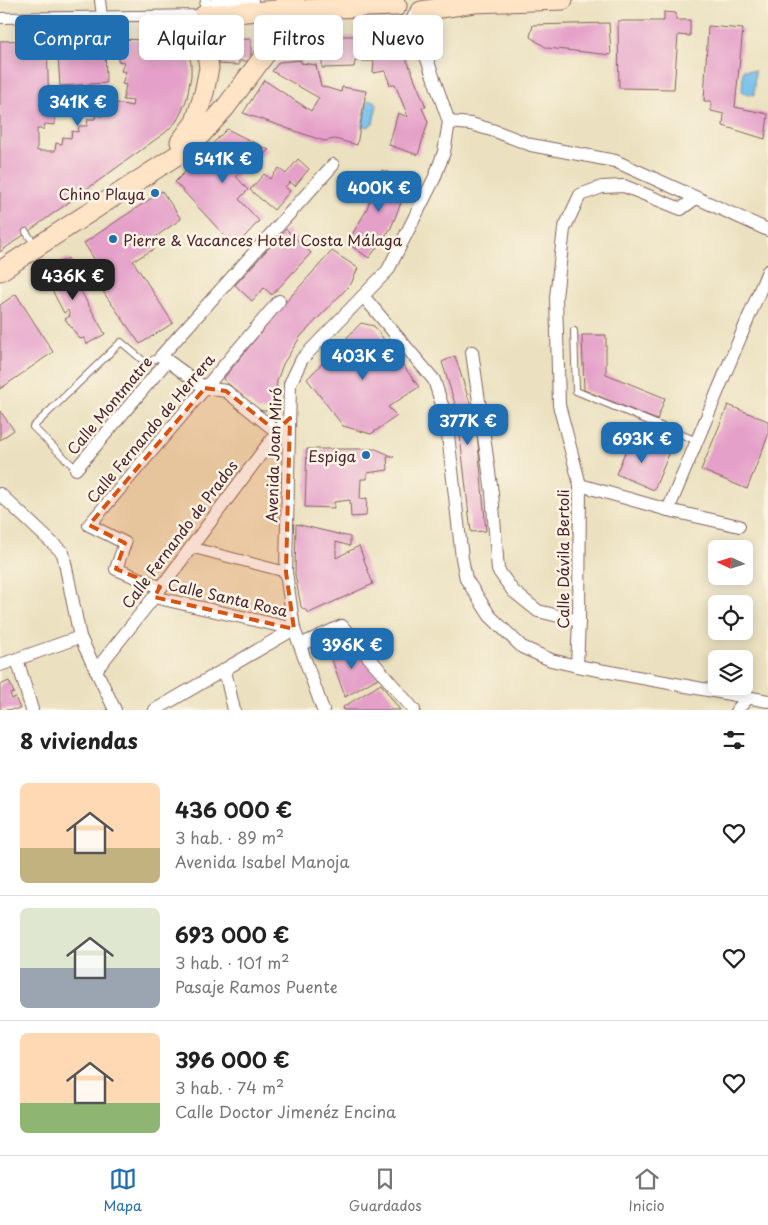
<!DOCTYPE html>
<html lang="es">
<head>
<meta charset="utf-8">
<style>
  :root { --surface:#fff; --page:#f6f6f6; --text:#222; --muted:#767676; --line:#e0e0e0; --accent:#1f6fb2 }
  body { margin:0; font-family:"Playpen Sans",sans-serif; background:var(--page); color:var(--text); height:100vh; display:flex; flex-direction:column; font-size:19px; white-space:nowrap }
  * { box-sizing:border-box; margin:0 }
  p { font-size:16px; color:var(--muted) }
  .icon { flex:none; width:28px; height:28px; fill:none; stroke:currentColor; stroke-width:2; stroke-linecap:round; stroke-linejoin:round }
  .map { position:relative; height:710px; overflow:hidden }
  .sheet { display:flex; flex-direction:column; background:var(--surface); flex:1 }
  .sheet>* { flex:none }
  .banner { position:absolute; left:15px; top:15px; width:500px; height:45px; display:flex; gap:10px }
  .needle { width:32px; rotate:274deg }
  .fabs { position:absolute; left:708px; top:540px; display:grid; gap:10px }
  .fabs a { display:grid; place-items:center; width:45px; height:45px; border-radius:8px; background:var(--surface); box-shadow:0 2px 12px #0003; font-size:25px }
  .price { position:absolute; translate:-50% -42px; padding:0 11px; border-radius:10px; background:var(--accent); color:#fff; font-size:16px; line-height:32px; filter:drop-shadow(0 1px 2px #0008) }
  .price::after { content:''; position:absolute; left:50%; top:30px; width:15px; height:11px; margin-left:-8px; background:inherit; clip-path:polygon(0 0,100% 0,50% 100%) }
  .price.current { background:#222; color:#fff }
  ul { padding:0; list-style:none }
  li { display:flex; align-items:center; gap:15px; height:125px; padding:0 20px }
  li+li { border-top:1px solid var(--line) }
  li span { display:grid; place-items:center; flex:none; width:140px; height:100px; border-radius:8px; color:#555 }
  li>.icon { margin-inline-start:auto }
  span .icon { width:60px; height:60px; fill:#fffc; stroke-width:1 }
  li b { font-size:21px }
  h2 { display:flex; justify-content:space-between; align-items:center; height:60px; padding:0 20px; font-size:21px }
  .chip { padding:0 18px; border-radius:8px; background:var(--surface); box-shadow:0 2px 12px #0003; font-size:18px; line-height:45px }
  .chip.current { background:var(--accent); color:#fff }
  .menu { display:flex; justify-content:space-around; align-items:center; height:70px; border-top:1px solid var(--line); background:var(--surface); font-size:14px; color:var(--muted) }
  .menu a { display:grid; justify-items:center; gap:2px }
  .menu .current { color:var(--accent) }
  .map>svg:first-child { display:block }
  .water { fill:#71beeb; stroke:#5e6e8b }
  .building { fill:#e5a0c9 }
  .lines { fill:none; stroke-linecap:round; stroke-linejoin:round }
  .service-casing { stroke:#82635f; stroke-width:8 }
  .pedestrian-casing { stroke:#82635f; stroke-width:12 }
  .minor-casing { stroke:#82635f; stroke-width:14 }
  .secondary-casing { stroke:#82635f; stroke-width:21 }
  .service { stroke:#fff; stroke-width:6 }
  .pedestrian { stroke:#fff; stroke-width:10 }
  .minor { stroke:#fff; stroke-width:12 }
  .secondary { stroke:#ffe4c6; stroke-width:19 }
  .marked { fill:#d8530f; fill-opacity:0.2; stroke:#d8530f; stroke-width:4; stroke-dasharray:10 6; stroke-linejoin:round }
  .poi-dot { fill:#1f6fb2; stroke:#fcf5e5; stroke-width:2 }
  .labels { text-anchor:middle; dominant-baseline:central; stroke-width:5; stroke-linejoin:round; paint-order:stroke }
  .poi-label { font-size:15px; fill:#4a1f2b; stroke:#fcf5e5; text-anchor:end }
  .street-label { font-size:15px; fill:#4a1f2b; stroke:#fcf5e5 }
</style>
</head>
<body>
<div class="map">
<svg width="768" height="710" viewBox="0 0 768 710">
  <rect width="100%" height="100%" fill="#fcf5e5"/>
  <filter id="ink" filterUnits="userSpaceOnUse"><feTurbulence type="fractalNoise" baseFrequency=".02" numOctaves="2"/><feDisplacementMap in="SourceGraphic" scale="10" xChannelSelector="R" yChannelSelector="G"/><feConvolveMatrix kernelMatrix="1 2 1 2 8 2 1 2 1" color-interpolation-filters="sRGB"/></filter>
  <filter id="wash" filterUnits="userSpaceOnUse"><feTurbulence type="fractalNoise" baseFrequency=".0096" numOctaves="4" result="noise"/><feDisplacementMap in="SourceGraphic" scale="20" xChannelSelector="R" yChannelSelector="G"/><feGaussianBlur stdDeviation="1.12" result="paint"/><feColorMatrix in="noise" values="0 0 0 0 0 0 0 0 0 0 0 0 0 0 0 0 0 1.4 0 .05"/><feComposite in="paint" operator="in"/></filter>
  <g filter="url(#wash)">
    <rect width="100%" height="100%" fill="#ebe1c0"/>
    <g class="water">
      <path d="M743 70 755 71 754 95 742 93Z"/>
      <path d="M368 100 375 101 377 105 373 123 368 127 362 126Z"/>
    </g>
    <g id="blocks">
      <g class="building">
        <path d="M664 12 676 13V20H690V36L678 35 674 89 619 88 618 21H664Z"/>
        <path d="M609 23 611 55 547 48 530 37 533 25Z"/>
        <path d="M708 26 743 29 735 107 768 114 765 139 723 126 724 114 711 111V101H704Z"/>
        <path d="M388 31 392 33 400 43 426 107 422 108 428 122 418 155 389 145 398 113 408 117 395 84 390 85 385 71 373 73 374 61H355L354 67 322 68V57L310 58V54L280 55 295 36H388Z"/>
        <path d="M105 39 106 83 60 86 57 40Z"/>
        <path d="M118 39 178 41 187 48 191 63V76L187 98 182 111 176 122 166 132 0 252V41L47 40 49 112 55 113V125L45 124 44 129H37V151H55L56 143 62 144 63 137 71 138 72 131 78 132 79 126H87L88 119H95V115L102 116 104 107 110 109 112 102 132 106 133 101 123 100 126 85 122 84 126 72 121 71 124 62 118 61Z"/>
        <path d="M251 39V61H239V65L215 64 213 40Z"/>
        <path d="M301 60V63L316 65 321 86 341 92 342 87 366 91 357 145 335 139 324 141 243 113 264 80 311 111 319 98 272 71 279 62Z"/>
        <path d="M227 129 269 150 236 176 248 190 239 199 259 221 235 247 175 182Z"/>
        <path d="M298 159 309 169 295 186 290 182 285 187 290 191 274 210 250 190 264 174 270 179 279 168 286 174Z"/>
        <path d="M382 170 410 180 391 228 369 258 347 243 366 211Z"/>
        <path d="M162 191 181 219 148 242 154 249 133 261 173 323 140 344 97 283 106 278 84 243Z"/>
        <path d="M286 229 311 253 272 295 264 288 252 301 235 285Z"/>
        <path d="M332 251 358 268 351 284 301 336 283 364 277 381 275 406 270 410 264 411 258 410 223 379 283 305Z"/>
        <path d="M68 258 78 277 74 279 105 334 87 344 84 338 80 339 65 319 70 316 68 310 64 313 42 271Z"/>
        <path d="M16 294 53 352 0 389V305Z"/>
        <path d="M361 323 374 326 419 387 388 407 397 416 371 434 343 426 307 379Z"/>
        <path d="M582 335H606V374L665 398 657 420 584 390Z"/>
        <path d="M455 356 476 422 486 531 471 532 457 410 442 362Z"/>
        <path d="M728 405 768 421V436L747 489 701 470Z"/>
        <path d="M0 411 14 430 0 440Z"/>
        <path d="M631 438 669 454 654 490 616 474Z"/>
        <path d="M307 449H376L394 457H387L388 470 367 473V479H361L360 499 367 498 366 516 351 517 350 500 334 502V508L305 507Z"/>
        <path d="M296 524 350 537V546L336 542V558L359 546 373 584 309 613 301 607 295 574Z"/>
        <path d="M351 644 378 678 345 697 330 654Z"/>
        <path d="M9 681 14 693 10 694 12 699 15 697 20 709 0 710V685Z"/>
        <path d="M381 684 400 710H344L343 707Z"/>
      </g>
    </g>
  </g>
  <g filter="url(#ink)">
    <use href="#blocks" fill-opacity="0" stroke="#82635f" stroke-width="1"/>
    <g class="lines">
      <defs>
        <g id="service">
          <path d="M26 232 36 246"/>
          <path d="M574 331 576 391 697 441"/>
          <path d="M76 469 33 427 121 342 146 363 161 356"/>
        </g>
        <g id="pedestrian">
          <path d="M100 0 102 17"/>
          <path d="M0 18 204 15 206 0"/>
          <path d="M190 547 286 572"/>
        </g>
        <g id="minor">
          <path d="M204 15 218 1 252 0"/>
          <path d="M449 122 471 124 495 131 531 145 615 161 768 230"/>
          <path d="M364 297 434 380 446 417 462 558 466 579 490 616 522 647 551 660 577 666 768 701"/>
          <path d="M472 352 492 493 498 570 513 591 538 611 579 621"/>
          <path d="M276 431 226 391 205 388 161 356 333 165"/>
          <path d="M76 469 167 361"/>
          <path d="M580 485 668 510 739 526"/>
          <path d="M0 494 63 553 80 637 115 710"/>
          <path d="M668 510 768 271"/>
          <path d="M160 587 116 569 125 543 89 525 279 301"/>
          <path d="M154 597 294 629"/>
          <path d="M300 645 342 626 414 710"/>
          <path d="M17 659 32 710"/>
          <path d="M0 665 80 637"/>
          <path d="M577 666 579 621 580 485 559 405 556 297 564 229 580 195 602 187 624 186 681 209 696 198"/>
          <path d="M96 670 154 597 281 427"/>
          <path d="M225 671 234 710"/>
          <path d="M155 710 294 629"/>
          <path d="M323 710 294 629 286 572 290 384 302 359 388 270 434 179 444 152 449 122 413 19 415 13"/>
          <path d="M737 710 748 698"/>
        </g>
        <g id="secondary">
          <path d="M421 11 474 3 563 0"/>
          <path d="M180 142 195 122 204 93 209 68 205 41 204 15 277 10 295 0"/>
          <path d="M0 271 191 146 225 108 291 20 300 13 309 9 397 6"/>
        </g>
      </defs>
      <use href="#service" class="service-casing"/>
      <use href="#pedestrian" class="pedestrian-casing"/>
      <use href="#minor" class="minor-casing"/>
      <use href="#secondary" class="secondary-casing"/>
      <use href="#service" class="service"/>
      <use href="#pedestrian" class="pedestrian"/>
      <use href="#minor" class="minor"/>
      <use href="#secondary" class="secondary"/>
    </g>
  </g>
  <path class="marked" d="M205 388 226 391 276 431 290 418 286 572 294 629 154 597 160 587 116 569 125 543 89 525Z"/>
  <g class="poi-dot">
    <circle cx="155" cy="193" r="5"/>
    <circle cx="113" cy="239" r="5"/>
    <circle cx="366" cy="455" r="5"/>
  </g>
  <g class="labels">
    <g class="poi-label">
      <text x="145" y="193">Chino Playa</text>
      <text x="123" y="239" text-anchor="start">Pierre &amp; Vacances Hotel Costa Málaga</text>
      <text x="356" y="455">Espiga</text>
    </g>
    <g class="street-label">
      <text transform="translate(109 405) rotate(-50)">Calle Montmatre</text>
      <text transform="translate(150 428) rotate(-50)">Calle Fernando de Herrera</text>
      <text transform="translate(273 455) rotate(-88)">Avenida Joan Miró</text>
      <text transform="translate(179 534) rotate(-53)">Calle Fernando de Prados</text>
      <text transform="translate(562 559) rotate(-90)">Calle Dávila Bertoli</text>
      <text transform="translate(228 597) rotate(13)">Calle Santa Rosa</text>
    </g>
  </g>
</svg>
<div class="fabs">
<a><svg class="needle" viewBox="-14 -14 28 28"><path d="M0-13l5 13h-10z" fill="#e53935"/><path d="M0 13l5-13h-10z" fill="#767676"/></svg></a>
<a><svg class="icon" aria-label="locate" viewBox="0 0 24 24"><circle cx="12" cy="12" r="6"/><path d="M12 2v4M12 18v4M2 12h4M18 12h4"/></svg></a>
<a><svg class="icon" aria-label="layers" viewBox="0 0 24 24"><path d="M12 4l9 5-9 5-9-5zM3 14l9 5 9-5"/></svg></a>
</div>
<b class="price" style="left:78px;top:127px">341K €</b>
<b class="price" style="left:223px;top:184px">541K €</b>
<b class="price" style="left:379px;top:213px">400K €</b>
<b class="price current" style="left:73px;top:301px">436K €</b>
<b class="price" style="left:363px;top:381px">403K €</b>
<b class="price" style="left:468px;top:446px">377K €</b>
<b class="price" style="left:642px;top:464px">693K €</b>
<b class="price" style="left:352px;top:670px">396K €</b>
<div class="banner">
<a class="chip current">Comprar</a>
<a class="chip">Alquilar</a>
<a class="chip">Filtros</a>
<a class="chip">Nuevo</a>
</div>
</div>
<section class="sheet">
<h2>8 viviendas<svg class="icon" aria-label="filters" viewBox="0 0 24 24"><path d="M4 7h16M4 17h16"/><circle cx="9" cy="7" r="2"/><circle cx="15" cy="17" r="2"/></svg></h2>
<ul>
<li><span style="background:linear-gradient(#ffd9b3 65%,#c2b280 0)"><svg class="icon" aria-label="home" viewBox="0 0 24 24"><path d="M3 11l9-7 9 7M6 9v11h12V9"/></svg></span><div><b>436 000 €</b><p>3 hab. · 89 m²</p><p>Avenida Isabel Manoja</p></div><svg class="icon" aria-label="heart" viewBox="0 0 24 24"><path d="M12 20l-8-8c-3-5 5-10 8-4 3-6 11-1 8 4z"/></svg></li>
<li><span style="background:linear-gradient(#dfe7d0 60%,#9aa5b1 0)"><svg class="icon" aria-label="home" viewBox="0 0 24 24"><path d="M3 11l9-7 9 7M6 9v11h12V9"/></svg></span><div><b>693 000 €</b><p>3 hab. · 101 m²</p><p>Pasaje Ramos Puente</p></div><svg class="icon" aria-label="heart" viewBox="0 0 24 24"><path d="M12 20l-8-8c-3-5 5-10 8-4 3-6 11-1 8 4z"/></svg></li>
<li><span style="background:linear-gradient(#ffd9b3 70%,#8fb573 0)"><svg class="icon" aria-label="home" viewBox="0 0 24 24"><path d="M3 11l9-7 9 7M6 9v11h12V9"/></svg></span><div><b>396 000 €</b><p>3 hab. · 74 m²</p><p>Calle Doctor Jimenéz Encina</p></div><svg class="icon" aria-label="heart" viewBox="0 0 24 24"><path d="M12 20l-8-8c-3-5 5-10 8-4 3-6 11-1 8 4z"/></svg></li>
</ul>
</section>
<nav class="menu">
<a class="current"><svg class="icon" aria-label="map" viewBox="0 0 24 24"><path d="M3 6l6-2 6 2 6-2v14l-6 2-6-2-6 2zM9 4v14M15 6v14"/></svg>Mapa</a>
<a><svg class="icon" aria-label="saved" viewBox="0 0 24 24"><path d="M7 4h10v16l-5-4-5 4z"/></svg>Guardados</a>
<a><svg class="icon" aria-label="home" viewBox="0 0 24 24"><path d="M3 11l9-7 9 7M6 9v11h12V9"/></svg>Inicio</a>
</nav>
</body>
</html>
